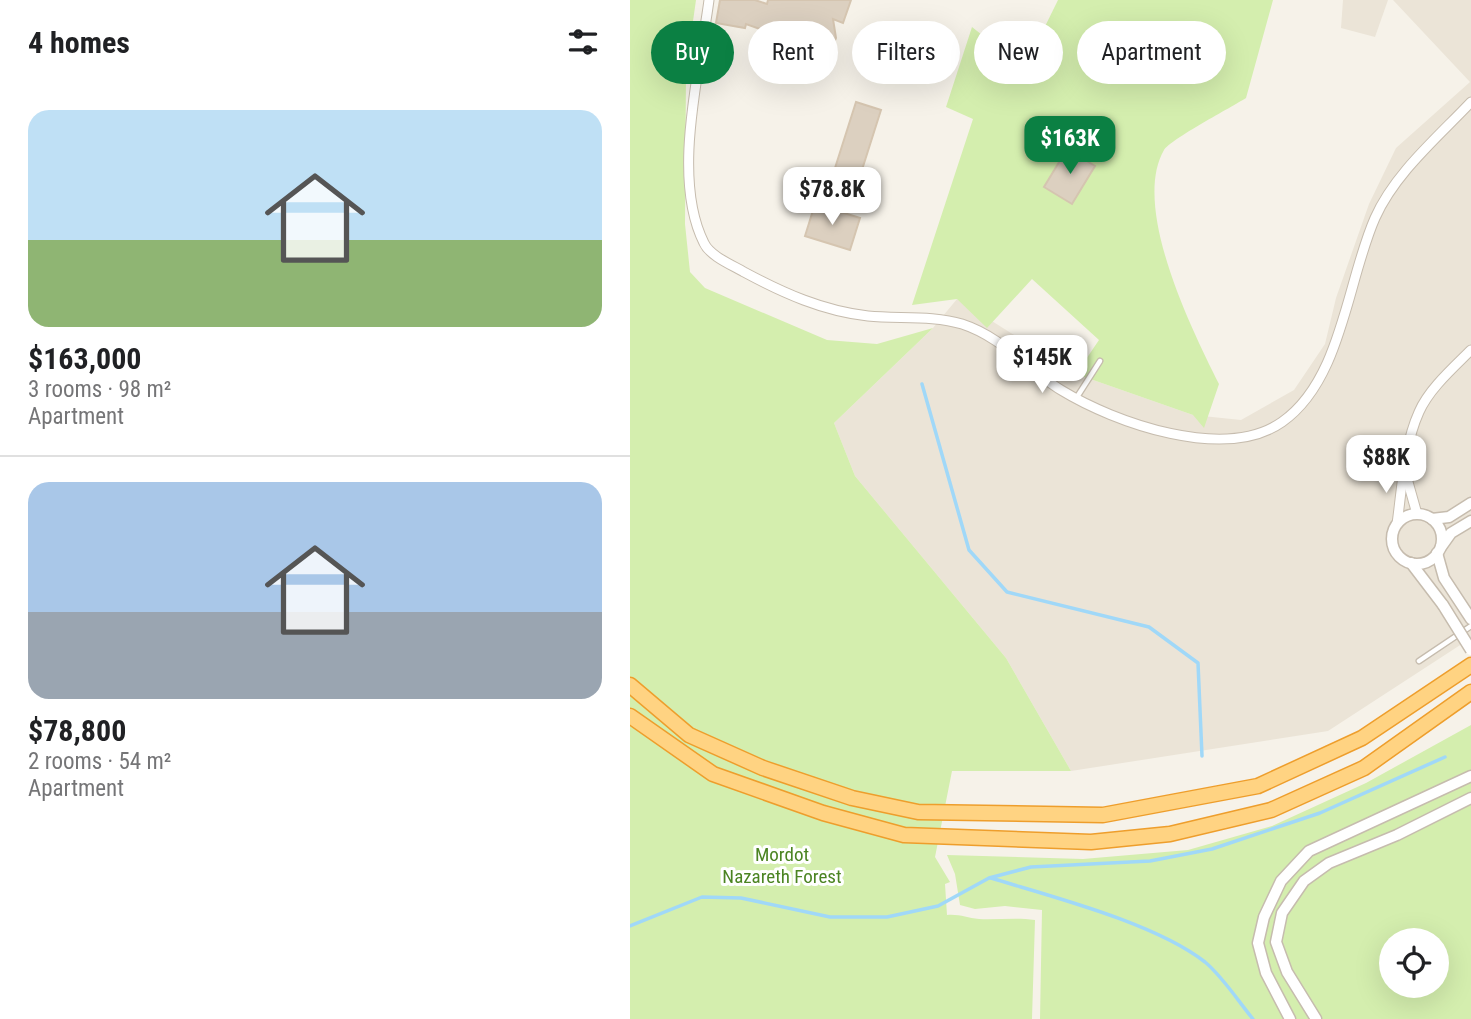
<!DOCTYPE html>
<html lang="en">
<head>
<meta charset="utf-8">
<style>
  :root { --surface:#fff; --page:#f2f2f2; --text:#202124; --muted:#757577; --line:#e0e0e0; --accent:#0b8043 }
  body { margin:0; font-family:"Roboto Condensed",sans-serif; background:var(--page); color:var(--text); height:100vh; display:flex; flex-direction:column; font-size:26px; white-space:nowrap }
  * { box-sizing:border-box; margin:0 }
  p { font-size:23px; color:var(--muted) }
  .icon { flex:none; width:38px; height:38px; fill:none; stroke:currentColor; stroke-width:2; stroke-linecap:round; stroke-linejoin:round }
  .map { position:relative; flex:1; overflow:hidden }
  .details { display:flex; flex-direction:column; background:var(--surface); width:630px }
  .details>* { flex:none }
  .hud { position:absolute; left:21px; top:21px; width:665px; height:63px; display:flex; gap:14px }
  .controls { position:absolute; left:749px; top:928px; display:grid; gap:14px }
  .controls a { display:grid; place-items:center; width:70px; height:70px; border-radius:50%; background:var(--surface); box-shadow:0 7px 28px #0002; font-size:35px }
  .price { position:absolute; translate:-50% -60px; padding:0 16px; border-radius:14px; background:#fff; color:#222; font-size:23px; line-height:46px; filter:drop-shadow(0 2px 4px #0008) }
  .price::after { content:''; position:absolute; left:50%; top:42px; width:21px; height:16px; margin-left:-10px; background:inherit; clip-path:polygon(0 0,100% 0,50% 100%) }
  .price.on { background:var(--accent); color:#fff }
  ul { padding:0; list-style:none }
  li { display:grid; align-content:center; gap:14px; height:371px; padding:0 28px }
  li+li { border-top:2px solid var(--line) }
  li span { display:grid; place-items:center; height:217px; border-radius:21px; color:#555 }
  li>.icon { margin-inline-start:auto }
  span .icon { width:126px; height:126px; fill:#fffc; stroke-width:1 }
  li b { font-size:30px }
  h2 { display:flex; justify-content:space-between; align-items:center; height:84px; padding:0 28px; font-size:30px }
  .tag { padding:0 24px; border-radius:32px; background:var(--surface); box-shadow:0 7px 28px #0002; font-size:24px; line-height:63px }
  .tag.on { background:var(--accent); color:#fff }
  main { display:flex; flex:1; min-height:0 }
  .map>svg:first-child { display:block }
  .residential { fill:#ebe4d7 }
  .green { fill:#d4eeae; fill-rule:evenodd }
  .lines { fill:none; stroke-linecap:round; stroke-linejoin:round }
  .stream { stroke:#a0d8f8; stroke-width:3.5 }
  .building { fill:#dcd0c0; stroke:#d5c5b0; stroke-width:2 }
  .service-casing { stroke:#c6bcae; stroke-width:7 }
  .minor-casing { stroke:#c6bcae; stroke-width:11 }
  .tertiary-casing { stroke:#c6bcae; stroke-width:13 }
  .trunk-casing { stroke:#ee9e2c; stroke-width:17 }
  .service { stroke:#fff; stroke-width:4.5 }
  .minor { stroke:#fff; stroke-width:9 }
  .tertiary { stroke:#fff; stroke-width:10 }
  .trunk { stroke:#ffd382; stroke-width:14 }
  .tertiary-bridge-casing { stroke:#c6bcae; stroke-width:13; stroke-linecap:butt }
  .tertiary-bridge { stroke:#fff; stroke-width:10 }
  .labels { text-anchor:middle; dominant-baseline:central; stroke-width:6; stroke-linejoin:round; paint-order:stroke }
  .park-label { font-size:19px; fill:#4b8422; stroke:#fff }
</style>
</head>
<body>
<main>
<section class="details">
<h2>4 homes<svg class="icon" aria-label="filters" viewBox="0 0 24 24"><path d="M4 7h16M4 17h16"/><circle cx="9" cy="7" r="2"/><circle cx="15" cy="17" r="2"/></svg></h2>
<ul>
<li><span style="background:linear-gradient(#bfe0f5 60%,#8fb573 0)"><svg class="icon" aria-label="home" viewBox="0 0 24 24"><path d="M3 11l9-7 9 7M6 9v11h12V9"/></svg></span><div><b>$163,000</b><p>3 rooms · 98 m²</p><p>Apartment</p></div></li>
<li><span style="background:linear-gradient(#a9c7e8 60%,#9aa5b1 0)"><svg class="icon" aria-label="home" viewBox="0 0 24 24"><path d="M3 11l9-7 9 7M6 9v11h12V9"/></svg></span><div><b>$78,800</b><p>2 rooms · 54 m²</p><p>Apartment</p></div></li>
</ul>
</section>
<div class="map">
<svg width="841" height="1019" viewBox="0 0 841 1019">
  <rect width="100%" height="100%" fill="#f6f2e9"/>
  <g class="residential">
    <path d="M713 0H758L745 37 711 28Z"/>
    <path d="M763 0H841V638L698 731 441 771 376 658 225 476 204 423 303 328 327 299 446 374 563 415 611 420 664 390 695 344 706 298 739 204 766 148 840 82Z"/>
  </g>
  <g class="green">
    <path d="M0 0H66L56 70 55 224 60 272 75 288 197 340 247 344 303 328 204 423 225 476 376 658 441 771H322L305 857 320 882 315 884 317 915C330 914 337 918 349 919 368 920 386 917 405 920L402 1019H0Z"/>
    <path d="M428 0H643L616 98C602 107 541 139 534 150 501 207 562 330 589 384L574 428 563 415 446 374 469 340 402 279 357 328 327 299 282 305 343 119 316 107 342 27 366 46 398 61Z"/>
    <path d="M841 725V1019H410L412 910 375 906 345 909 330 905 325 874 317 855 453 859 558 850 642 826 736 783ZM761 940H807V985H761Z"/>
  </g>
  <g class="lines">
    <g class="stream">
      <path d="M292 384 339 550 377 592 519 627 568 663 572 756"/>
      <path d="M361 878C423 897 525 923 575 962 593 977 608 1001 623 1019"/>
      <path d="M0 926 72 897 111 898 200 917H257L308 906 359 878 401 867 520 861 582 849 690 813 815 757"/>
    </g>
  </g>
  <g class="building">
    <path d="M90 0H125L137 4 138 0H221L213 23 203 19 206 38 200 54 116 24 115 28 86 23Z"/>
    <path d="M226 102 251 110 230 176 205 168Z"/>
    <path d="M437 149 465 166 442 204 414 187Z"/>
    <path d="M185 204 230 218 220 250 175 236Z"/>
  </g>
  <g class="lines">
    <defs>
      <g id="service">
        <path d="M447 397 470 361"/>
        <path d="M789 661 841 626"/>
      </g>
      <g id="minor">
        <path d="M79 0C70 70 41 178 74 243 80 256 102 265 114 272 153 293 193 311 238 316 268 319 303 315 332 324 372 337 397 369 431 390 485 423 595 462 652 422 712 380 717 281 745 218 765 173 808 137 841 102"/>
        <path d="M776 475 787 514"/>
        <path d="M767 524C772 488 774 445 789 412 799 389 823 368 841 350"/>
      </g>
      <g id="tertiary">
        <circle cx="787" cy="539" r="25"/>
        <path d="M802 519 819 517 841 503"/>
        <path d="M811 547 821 533 841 521"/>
        <path d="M807 553 814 578 841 619"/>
        <path d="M781 563 813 605"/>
        <path d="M660 1019 636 973 628 943 634 917 651 881 679 851 841 776"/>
        <path d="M686 1019 657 972 646 942 652 913 674 881 699 863 767 835 841 798"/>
      </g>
      <g id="trunk">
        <path d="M0 685 59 735 133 768 222 798 288 812 473 815 628 786 732 738 841 665"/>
        <path d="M0 716 83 774 193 813 274 835 461 842 540 834 641 810 734 768 841 692"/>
      </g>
    </defs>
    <use href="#service" class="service-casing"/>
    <use href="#minor" class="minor-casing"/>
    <use href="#tertiary" class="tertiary-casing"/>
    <use href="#trunk" class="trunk-casing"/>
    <use href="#service" class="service"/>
    <use href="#minor" class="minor"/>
    <use href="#tertiary" class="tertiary"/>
    <use href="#trunk" class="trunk"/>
    <defs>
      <path id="tertiary-bridge" d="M813 605 841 650"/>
    </defs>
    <use href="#tertiary-bridge" class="tertiary-bridge-casing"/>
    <use href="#tertiary-bridge" class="tertiary-bridge"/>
  </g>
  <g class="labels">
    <g class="park-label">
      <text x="152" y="854">Mordot<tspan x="152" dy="22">Nazareth Forest</tspan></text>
    </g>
  </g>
</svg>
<div class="controls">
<a><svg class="icon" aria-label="locate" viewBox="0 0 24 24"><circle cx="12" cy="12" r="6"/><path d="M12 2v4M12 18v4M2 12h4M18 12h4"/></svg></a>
</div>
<b class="price on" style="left:440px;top:176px">$163K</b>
<b class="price" style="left:202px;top:227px">$78.8K</b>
<b class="price" style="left:412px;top:395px">$145K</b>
<b class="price" style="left:756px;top:495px">$88K</b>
<div class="hud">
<a class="tag on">Buy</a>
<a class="tag">Rent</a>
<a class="tag">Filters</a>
<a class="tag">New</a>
<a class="tag">Apartment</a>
</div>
</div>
</main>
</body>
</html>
